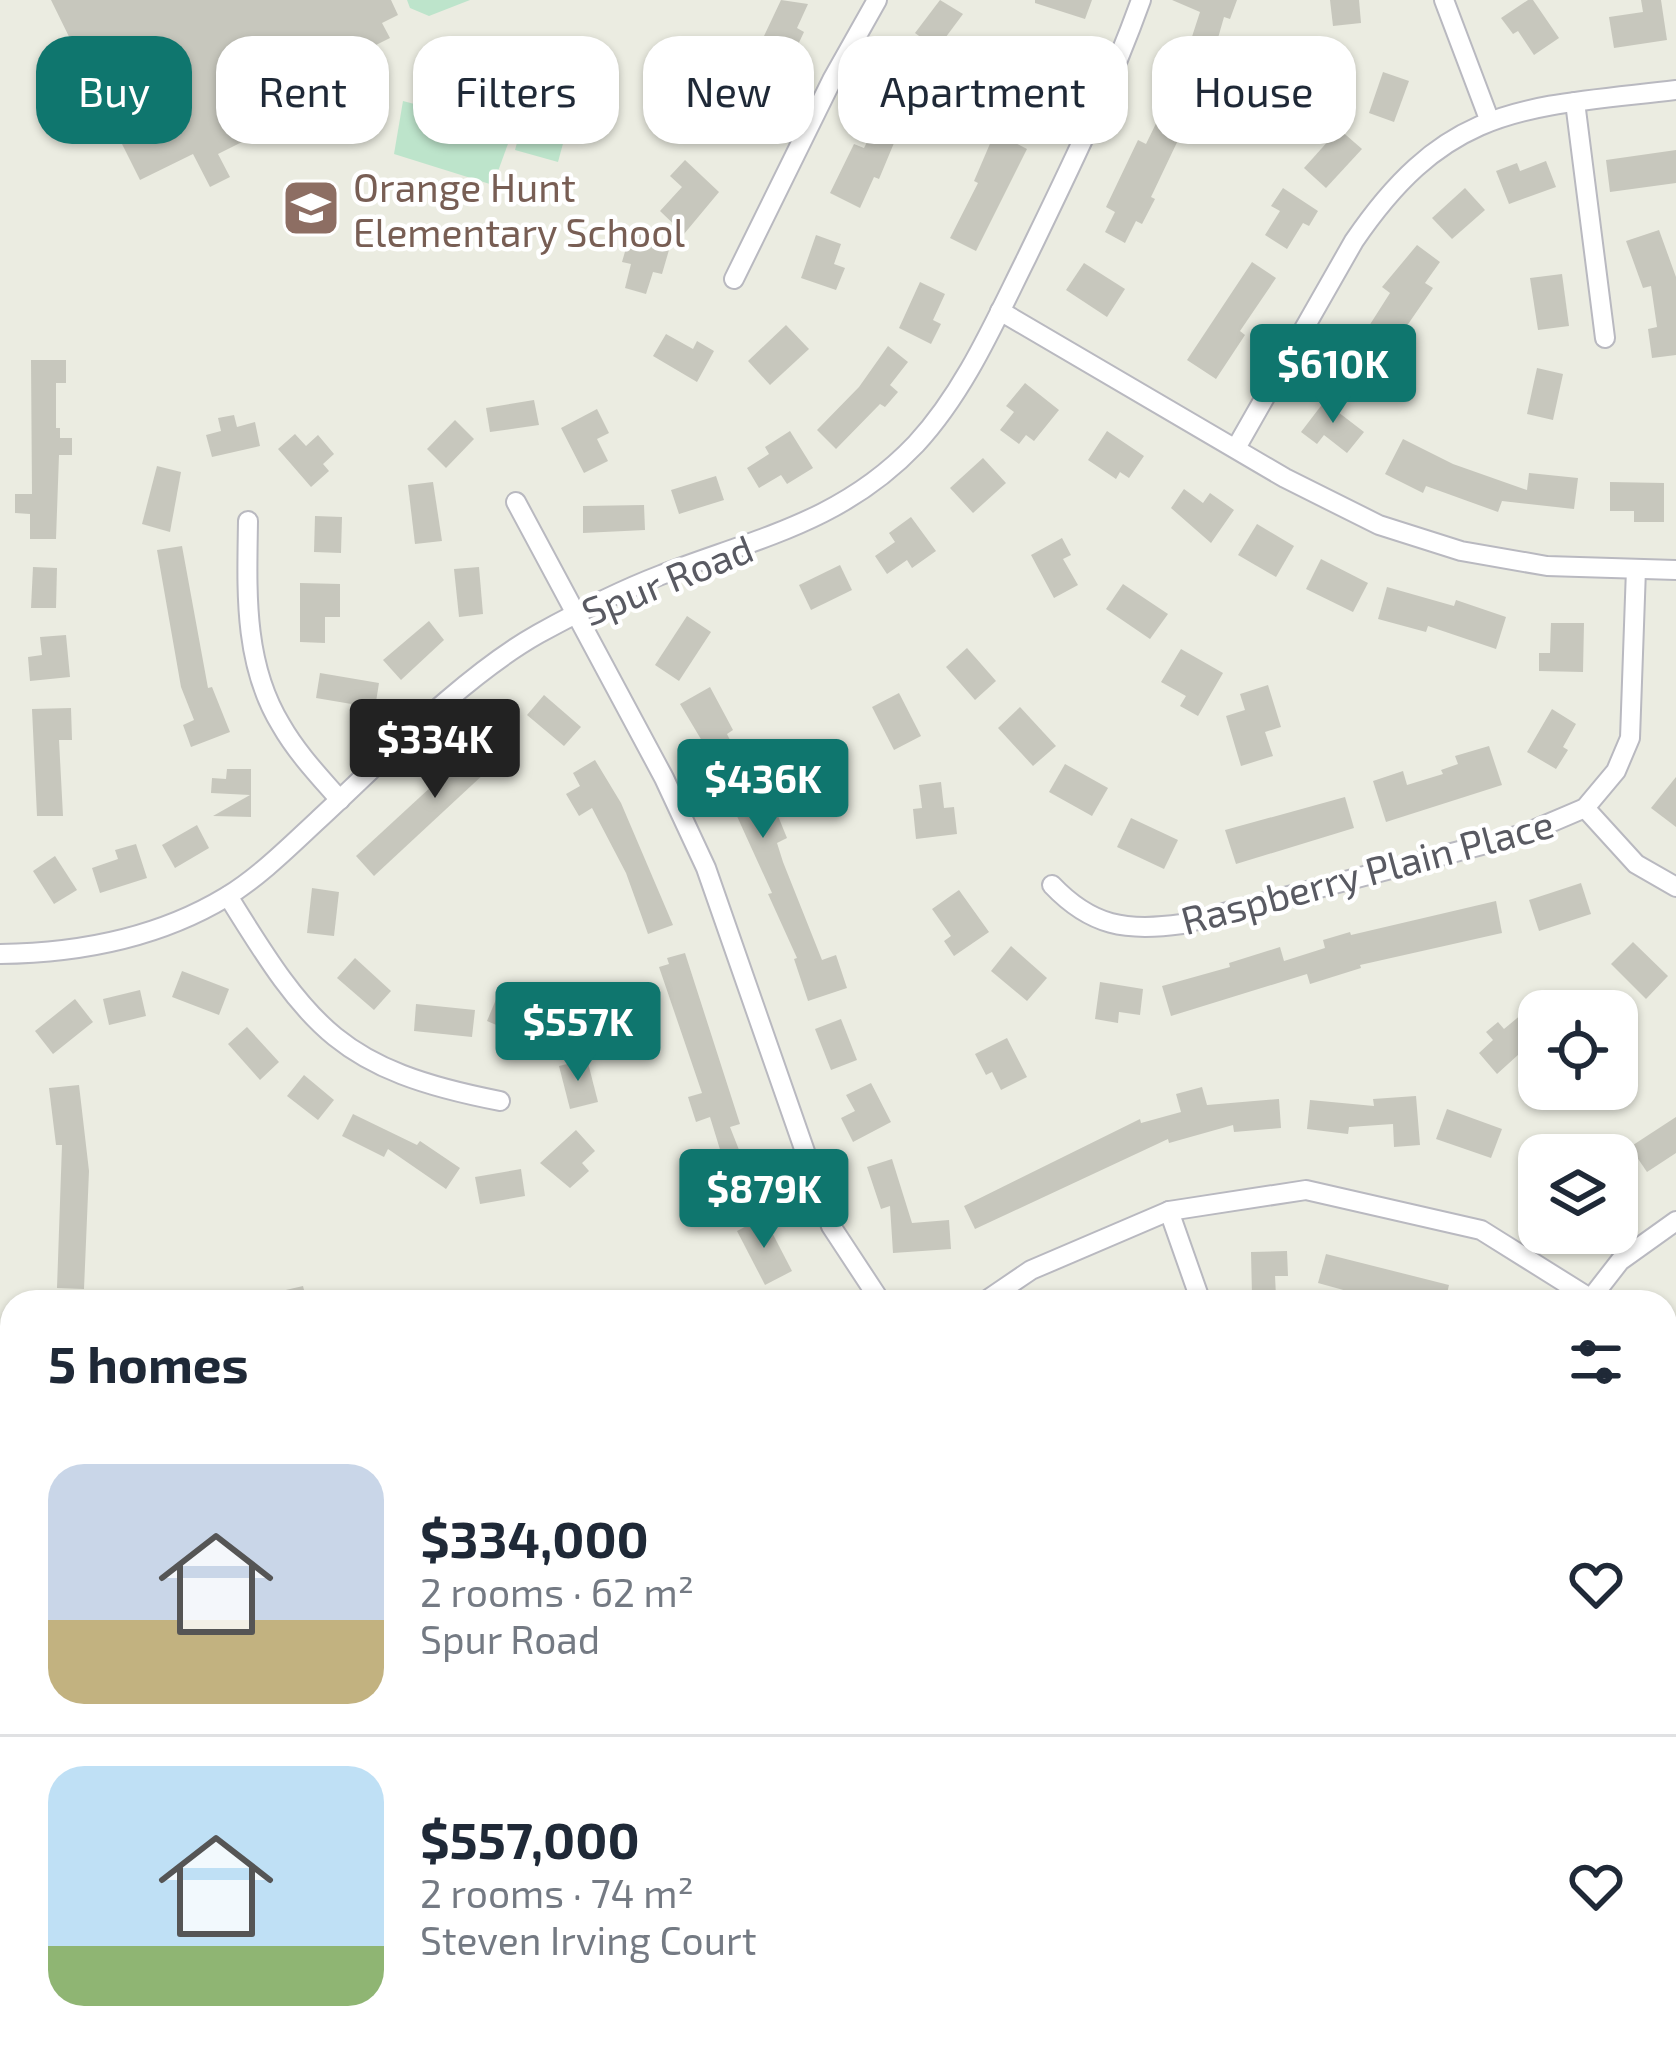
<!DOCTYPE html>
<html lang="en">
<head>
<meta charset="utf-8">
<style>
  :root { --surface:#fff; --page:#f6f6f7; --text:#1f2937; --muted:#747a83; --line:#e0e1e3; --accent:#0f766e }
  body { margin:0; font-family:"Exo 2",sans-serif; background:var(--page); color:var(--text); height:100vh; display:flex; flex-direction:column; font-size:45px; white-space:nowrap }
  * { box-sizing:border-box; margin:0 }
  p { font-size:39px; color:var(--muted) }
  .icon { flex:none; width:66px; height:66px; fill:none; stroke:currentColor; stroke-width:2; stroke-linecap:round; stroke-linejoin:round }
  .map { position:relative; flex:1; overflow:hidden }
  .sheet { position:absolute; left:0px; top:1290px; width:1677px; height:771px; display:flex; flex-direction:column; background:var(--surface); border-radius:36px 36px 0 0; box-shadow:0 3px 9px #0004 }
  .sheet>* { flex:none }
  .hud { position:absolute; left:36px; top:36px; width:1605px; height:108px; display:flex; gap:24px }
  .controls { position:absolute; left:1518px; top:990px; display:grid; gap:24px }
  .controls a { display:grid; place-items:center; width:120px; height:120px; border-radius:24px; background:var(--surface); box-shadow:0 3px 9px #0004; font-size:60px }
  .price { position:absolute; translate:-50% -102px; padding:0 27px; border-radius:12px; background:var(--accent); color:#fff; font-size:39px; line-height:78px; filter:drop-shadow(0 3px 6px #0008) }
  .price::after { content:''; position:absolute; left:50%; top:72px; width:36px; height:27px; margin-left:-18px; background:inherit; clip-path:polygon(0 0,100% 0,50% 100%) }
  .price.on { background:#222; color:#fff }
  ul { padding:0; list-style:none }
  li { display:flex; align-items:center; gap:36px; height:300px; padding:0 48px }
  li+li { border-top:3px solid var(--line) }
  li span { display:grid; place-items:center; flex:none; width:336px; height:240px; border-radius:36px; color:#555 }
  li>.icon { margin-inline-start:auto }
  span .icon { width:144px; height:144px; fill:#fffc; stroke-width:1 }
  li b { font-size:51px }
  h2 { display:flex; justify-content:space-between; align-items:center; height:144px; padding:0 48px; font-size:51px }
  .chip { padding:0 42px; border-radius:36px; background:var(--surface); box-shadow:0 3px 9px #0004; font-size:42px; line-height:108px }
  .chip.on { background:var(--accent); color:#fff }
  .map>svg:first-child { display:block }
  .green { fill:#bde4cb }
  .building { fill:#c7c7bd }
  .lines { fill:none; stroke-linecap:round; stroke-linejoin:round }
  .minor-casing { stroke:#b9b9c0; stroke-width:22 }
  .minor { stroke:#fff; stroke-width:18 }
  .labels { text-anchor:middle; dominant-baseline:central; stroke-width:9; stroke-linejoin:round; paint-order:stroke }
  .education-label { font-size:39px; fill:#785e54; stroke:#fff; text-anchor:start }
  .street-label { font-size:39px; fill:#595a62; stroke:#fff }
</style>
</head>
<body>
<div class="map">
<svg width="1676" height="2060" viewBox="0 0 1676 2060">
  <rect width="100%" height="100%" fill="#ebece1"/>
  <g class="green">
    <path d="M407 0H470L429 16 410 8Z"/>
    <path d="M457 59 526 79 514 122 445 102Z"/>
    <path d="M535 77 578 88 558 162 515 150Z"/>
    <path d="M403 101 513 130 493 185 394 154Z"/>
  </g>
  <g class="building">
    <path d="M51 0H391L398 15 382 23 390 38 370 48 373 55 323 80 332 97 218 154 230 177 210 187 193 154 140 180 108 116 83 128 54 69 79 57Z"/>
    <path d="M781 0 808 4 797 28 804 32 795 51 764 36Z"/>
    <path d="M940 0 963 14 937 49 915 33Z"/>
    <path d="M1035 0H1092L1085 19 1035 3Z"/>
    <path d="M1172 0H1237L1230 19 1224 17 1210 66 1194 93 1203 98 1190 115 1151 197 1155 199 1142 224 1136 221 1125 243 1105 232 1115 212 1106 207 1138 140 1146 144 1167 101 1156 95 1183 49 1187 52 1200 12Z"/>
    <path d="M1330 0H1359L1361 23 1333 26Z"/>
    <path d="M1528 0H1533L1559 38 1534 55 1518 31 1513 34 1501 18Z"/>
    <path d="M1641 0H1661L1667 40 1614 48 1609 17 1643 12Z"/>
    <path d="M1030 60 1054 71 1042 98 1051 102 1042 120 1009 105Z"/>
    <path d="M1383 72 1409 81 1394 122 1369 113Z"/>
    <path d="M889 75 926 94 912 122 904 119 879 179 874 177 860 208 830 193 854 144 864 148 884 108 875 103Z"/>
    <path d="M734 77 772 95 761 119 751 114 741 135 719 125 729 105 724 100Z"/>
    <path d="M1339 129 1362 149 1326 188 1304 168Z"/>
    <path d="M995 132 1027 149 976 251 950 238 978 183 974 181Z"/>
    <path d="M1676 150V183L1610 192 1606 160Z"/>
    <path d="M685 160 719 192 684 234 660 211 682 187 670 176Z"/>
    <path d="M1546 161 1556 187 1509 204 1496 171 1517 163 1520 171Z"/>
    <path d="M1283 188 1318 211 1309 226 1303 223 1287 249 1265 235 1280 211 1271 206Z"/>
    <path d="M1465 188 1485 210 1452 239 1432 218Z"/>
    <path d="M1659 230 1676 277V355L1652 358 1648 329 1657 327 1651 286 1643 288 1626 241Z"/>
    <path d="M631 231 671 243 662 274 653 272 646 294 625 288 631 264 622 262Z"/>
    <path d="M816 235 841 244 834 264 845 268 836 290 801 278Z"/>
    <path d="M1417 245 1440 262 1425 283 1433 288 1384 359 1392 364 1382 380 1348 359 1390 293 1382 287Z"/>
    <path d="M1252 262 1276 278 1240 331 1245 335 1216 379 1187 360Z"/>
    <path d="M1084 263 1125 289 1107 317 1066 290Z"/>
    <path d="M1562 274 1569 326 1538 330 1530 278Z"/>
    <path d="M920 282 945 294 933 320 941 324 931 344 899 328Z"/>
    <path d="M786 325 809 349 770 385 748 361Z"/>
    <path d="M666 334 693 349 697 341 714 351 697 382 653 356Z"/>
    <path d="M888 346 908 362 890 385 898 392 885 407 880 404 836 449 817 430 859 387Z"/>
    <path d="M31 360H66V383H56V428H60V438H72V455H59L56 539H30V514L15 513V494H32Z"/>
    <path d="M1537 368 1563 374 1553 420 1527 414Z"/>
    <path d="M1025 383 1059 410 1034 441 1026 435 1019 444 1000 430 1014 412 1006 406Z"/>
    <path d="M1330 394 1344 404 1338 412 1364 432 1347 453 1324 435 1317 444 1301 432Z"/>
    <path d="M534 400 539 425 490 432 486 408Z"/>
    <path d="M597 409 609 433 597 439 608 461 584 473 561 428Z"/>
    <path d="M234 415 237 427 255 422 260 446 212 457 206 435 221 431 218 418Z"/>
    <path d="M455 420 474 439 446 468 427 449Z"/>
    <path d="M790 431 813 468 787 484 781 475 759 488 747 468 769 454 765 447Z"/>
    <path d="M1107 431 1144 456 1129 478 1120 472 1116 479 1088 460Z"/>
    <path d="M295 434 306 446 318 435 334 454 323 464 329 471 311 487 278 449Z"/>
    <path d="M1403 439 1453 464 1527 490 1529 473 1578 478 1574 509 1502 501 1498 512 1426 486 1423 493 1385 474Z"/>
    <path d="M983 458 1006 483 973 513 950 488Z"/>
    <path d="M157 466 181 472 170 532 142 524Z"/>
    <path d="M716 476 724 500 679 514 671 490Z"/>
    <path d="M433 482 442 541 415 544 408 485Z"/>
    <path d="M1610 482 1664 483V522H1634V511H1610Z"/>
    <path d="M1184 489 1203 503 1210 493 1234 510 1211 543 1171 508Z"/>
    <path d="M644 505 645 530 583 533V506Z"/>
    <path d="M315 516 342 517 341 553 314 552Z"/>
    <path d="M911 517 936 551 912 568 907 560 887 574 875 556 895 542 889 533Z"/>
    <path d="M1257 524 1294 546 1276 577 1238 555Z"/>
    <path d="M1062 538 1071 555 1063 559 1078 585 1054 598 1031 555Z"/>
    <path d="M182 546 208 688 212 687 230 732 191 747 183 725 194 720 181 687 157 550Z"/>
    <path d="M1321 559 1368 583 1353 612 1306 589Z"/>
    <path d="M840 565 852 590 811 610 799 585Z"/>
    <path d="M33 567 57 568 56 608H31Z"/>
    <path d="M479 567 483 614 459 617 454 569Z"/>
    <path d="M300 583 340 584V617H325V643L300 642Z"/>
    <path d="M1123 584 1168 614 1150 639 1106 609Z"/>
    <path d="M1387 587 1454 606 1456 600 1506 617 1496 649 1428 626 1426 632 1378 619Z"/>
    <path d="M687 616 711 632 679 681 655 665Z"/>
    <path d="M429 621 444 640 401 680 383 660Z"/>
    <path d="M1551 623H1584L1583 672 1539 671V653H1550Z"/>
    <path d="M66 635 70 677 30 681 28 657 42 655 40 637Z"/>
    <path d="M967 648 996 681 975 700 946 667Z"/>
    <path d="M1181 649 1223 673 1198 716 1180 706 1186 696 1161 682Z"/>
    <path d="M320 673 379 683 375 708 316 698Z"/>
    <path d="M1268 685 1281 727 1265 732 1273 756 1241 766 1226 716 1245 710 1240 694Z"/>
    <path d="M710 687 733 730 727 734 743 766 754 761 767 789 787 838 777 843 783 862 822 960 836 955 847 988 808 1001 794 959 797 958 768 894 772 893 705 746 680 704Z"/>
    <path d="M899 693 921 736 894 750 872 707Z"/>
    <path d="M544 695 581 727 564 746 527 715Z"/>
    <path d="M1020 707 1056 746 1033 766 998 728Z"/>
    <path d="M71 708 72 740H59L63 816H37L32 709Z"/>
    <path d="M1552 709 1576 724 1563 747 1568 750 1556 769 1527 752Z"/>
    <path d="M497 726 514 746 374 876 356 856Z"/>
    <path d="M1489 746 1502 785 1386 822 1373 781 1403 771 1407 785 1443 774 1441 770 1458 764 1455 756Z"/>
    <path d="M595 760 621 803 673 925 648 934 626 873 592 808 579 816 566 794 580 786 573 773Z"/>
    <path d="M1065 764 1108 788 1092 816 1049 792Z"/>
    <path d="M227 769H251V817L213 816 250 795 211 793 212 778 226 779Z"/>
    <path d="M1676 777V827L1651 808Z"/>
    <path d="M941 782 944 808 954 807 957 834 916 839 913 809 922 808 919 785Z"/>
    <path d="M1345 797 1354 828 1236 864 1225 830Z"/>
    <path d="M1131 818 1178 840 1164 869 1117 847Z"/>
    <path d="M197 825 209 848 175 868 162 845Z"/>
    <path d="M136 844 147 878 100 893 92 868 118 859 115 850Z"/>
    <path d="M55 856 77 890 54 904 33 871Z"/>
    <path d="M1581 883 1591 914 1539 931 1529 900Z"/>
    <path d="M312 888 339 892 334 936 307 933Z"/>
    <path d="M959 890 989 932 954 956 944 941 951 936 932 909Z"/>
    <path d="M1496 901 1502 933 1360 965 1361 968 1310 984 1307 974 1171 1016 1162 986 1230 967 1229 963 1280 947 1284 961 1325 948 1323 940 1350 932 1351 935Z"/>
    <path d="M1633 942 1668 976 1646 999 1611 964Z"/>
    <path d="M1011 946 1047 978 1027 1001 991 971Z"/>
    <path d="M685 953 740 1124 730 1127 754 1188 730 1198 723 1180 711 1185 703 1164 722 1156 710 1117 696 1122 688 1097 702 1093 659 967 669 964 667 958Z"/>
    <path d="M355 958 391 991 374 1010 337 978Z"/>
    <path d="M182 971 229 989 219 1015 172 997Z"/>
    <path d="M1100 982 1143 989 1140 1015 1119 1012 1118 1023 1095 1019Z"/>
    <path d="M140 990 146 1016 109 1025 103 999Z"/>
    <path d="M497 997 556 1021 546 1046 487 1021Z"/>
    <path d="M75 999 93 1022 53 1054 35 1031Z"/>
    <path d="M416 1004 475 1010 472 1037 414 1031Z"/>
    <path d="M1522 1014 1539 1036 1497 1074 1479 1053 1493 1040 1486 1032 1498 1022 1504 1029Z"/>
    <path d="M841 1019 857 1060 831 1070 815 1029Z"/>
    <path d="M247 1027 279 1062 260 1080 228 1044Z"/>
    <path d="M1007 1038 1027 1077 1001 1090 992 1072 986 1075 975 1054Z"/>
    <path d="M587 1059 598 1102 570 1109 559 1066Z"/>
    <path d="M304 1075 334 1100 318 1120 287 1096Z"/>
    <path d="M871 1083 891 1122 853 1142 841 1118 855 1111 846 1095Z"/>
    <path d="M79 1085 89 1171 84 1289 57 1288 62 1145H56L49 1088Z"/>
    <path d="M1202 1087 1207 1105 1279 1099 1281 1128 1234 1132 1233 1125 1169 1143 1168 1139 975 1229 964 1206 1140 1119 1141 1123 1181 1112 1176 1094Z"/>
    <path d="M1416 1096 1420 1145 1394 1147 1393 1124 1349 1127 1348 1134 1307 1129 1310 1100 1374 1106 1373 1099Z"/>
    <path d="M1447 1109 1502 1129 1491 1158 1436 1139Z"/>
    <path d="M353 1114 417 1145 420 1141 460 1168 446 1189 388 1149 384 1157 342 1136Z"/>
    <path d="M1676 1117V1153L1647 1172 1630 1147Z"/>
    <path d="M576 1130 595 1151 582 1163 589 1171 570 1188 540 1163Z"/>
    <path d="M892 1159 912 1223 949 1220 951 1249 893 1253 890 1206 881 1209 867 1167Z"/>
    <path d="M521 1169 525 1196 480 1204 475 1177Z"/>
    <path d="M764 1217 792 1271 765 1285 737 1231Z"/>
    <path d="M1287 1251 1288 1276H1275L1276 1296H1252L1251 1252Z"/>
    <path d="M1326 1254 1449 1285 1445 1302 1376 1299 1318 1283Z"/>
    <path d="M303 1286 307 1302H261L260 1296Z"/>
  </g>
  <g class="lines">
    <defs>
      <g id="minor">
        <path d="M1444 0 1489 119"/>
        <path d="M1575 102 1605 338"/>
        <path d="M734 279 832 80 877 0"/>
        <path d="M1000 311 1285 478 1379 525 1461 551 1547 566 1676 570"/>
        <path d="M1236 448 1354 241C1448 103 1524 108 1676 90"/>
        <path d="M516 502 664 778 706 868 831 1226 881 1302"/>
        <path d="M248 521C247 590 243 663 281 725 297 753 319 776 340 800"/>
        <path d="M1585 808 1636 864 1676 887"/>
        <path d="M1052 885C1091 926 1126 932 1182 924L1524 834 1585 808 1616 771 1630 738 1636 569"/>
        <path d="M228 896C310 1029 341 1070 500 1101"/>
        <path d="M0 954C79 953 158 938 226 897 259 877 289 847 317 821 382 761 462 677 538 634 578 612 619 591 661 575 757 538 842 522 916 444 965 391 995 321 1027 257 1068 172 1109 89 1141 0"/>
        <path d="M1169 1211 1201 1302"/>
        <path d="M1592 1297 1620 1261 1676 1221"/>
        <path d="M984 1302 1031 1270 1169 1211 1306 1190 1481 1230 1596 1302"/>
        <path d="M1665 1378 1676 1391"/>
        <path d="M0 1421H12"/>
        <path d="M1665 1826 1676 1809"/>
        <path d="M131 2060 227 2056V2060"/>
        <path d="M436 2060V2049"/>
        <path d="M499 2060 500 2049"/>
        <path d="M1301 2060 1336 2049"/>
      </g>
    </defs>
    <use href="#minor" class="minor-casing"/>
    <use href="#minor" class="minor"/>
  </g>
  <defs>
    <symbol id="school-square" viewBox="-11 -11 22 22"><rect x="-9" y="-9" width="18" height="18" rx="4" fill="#8d6e63" stroke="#fff"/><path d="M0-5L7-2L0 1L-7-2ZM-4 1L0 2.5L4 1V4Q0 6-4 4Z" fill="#fff"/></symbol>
  </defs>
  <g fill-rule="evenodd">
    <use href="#school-square" x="278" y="175" width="66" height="66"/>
  </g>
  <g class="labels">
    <g class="education-label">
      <text x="353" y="186">Orange Hunt<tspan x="353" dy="45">Elementary School</tspan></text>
    </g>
    <g class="street-label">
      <text transform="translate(667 579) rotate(-22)">Spur Road</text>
      <text transform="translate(1367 871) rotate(-15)">Raspberry Plain Place</text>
    </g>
  </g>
</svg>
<div class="controls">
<a><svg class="icon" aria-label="locate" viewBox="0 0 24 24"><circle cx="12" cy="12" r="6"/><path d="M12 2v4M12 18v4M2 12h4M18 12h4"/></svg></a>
<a><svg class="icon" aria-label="layers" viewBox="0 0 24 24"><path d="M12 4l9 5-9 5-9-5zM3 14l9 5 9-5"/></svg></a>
</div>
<b class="price" style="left:1333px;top:426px">$610K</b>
<b class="price on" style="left:435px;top:801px">$334K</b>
<b class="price" style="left:763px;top:841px">$436K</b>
<b class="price" style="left:578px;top:1084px">$557K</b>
<b class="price" style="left:764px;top:1251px">$879K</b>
<div class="hud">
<a class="chip on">Buy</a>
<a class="chip">Rent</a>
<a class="chip">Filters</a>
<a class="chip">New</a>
<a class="chip">Apartment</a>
<a class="chip">House</a>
</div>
<section class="sheet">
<h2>5 homes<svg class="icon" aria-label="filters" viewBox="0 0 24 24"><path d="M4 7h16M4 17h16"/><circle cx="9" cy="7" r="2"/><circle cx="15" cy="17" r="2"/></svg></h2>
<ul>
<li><span style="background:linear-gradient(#c9d6e8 65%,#c2b280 0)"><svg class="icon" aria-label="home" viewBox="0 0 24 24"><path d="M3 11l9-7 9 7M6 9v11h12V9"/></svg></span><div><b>$334,000</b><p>2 rooms · 62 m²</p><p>Spur Road</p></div><svg class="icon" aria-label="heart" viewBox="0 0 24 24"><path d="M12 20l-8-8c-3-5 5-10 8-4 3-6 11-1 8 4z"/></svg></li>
<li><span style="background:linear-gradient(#bfe0f5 75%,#8fb573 0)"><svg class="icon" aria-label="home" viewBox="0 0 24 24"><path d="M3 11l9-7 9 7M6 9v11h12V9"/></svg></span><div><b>$557,000</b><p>2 rooms · 74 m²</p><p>Steven Irving Court</p></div><svg class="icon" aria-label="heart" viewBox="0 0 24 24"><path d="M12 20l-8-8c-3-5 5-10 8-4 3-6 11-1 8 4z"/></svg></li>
</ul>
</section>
</div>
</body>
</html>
